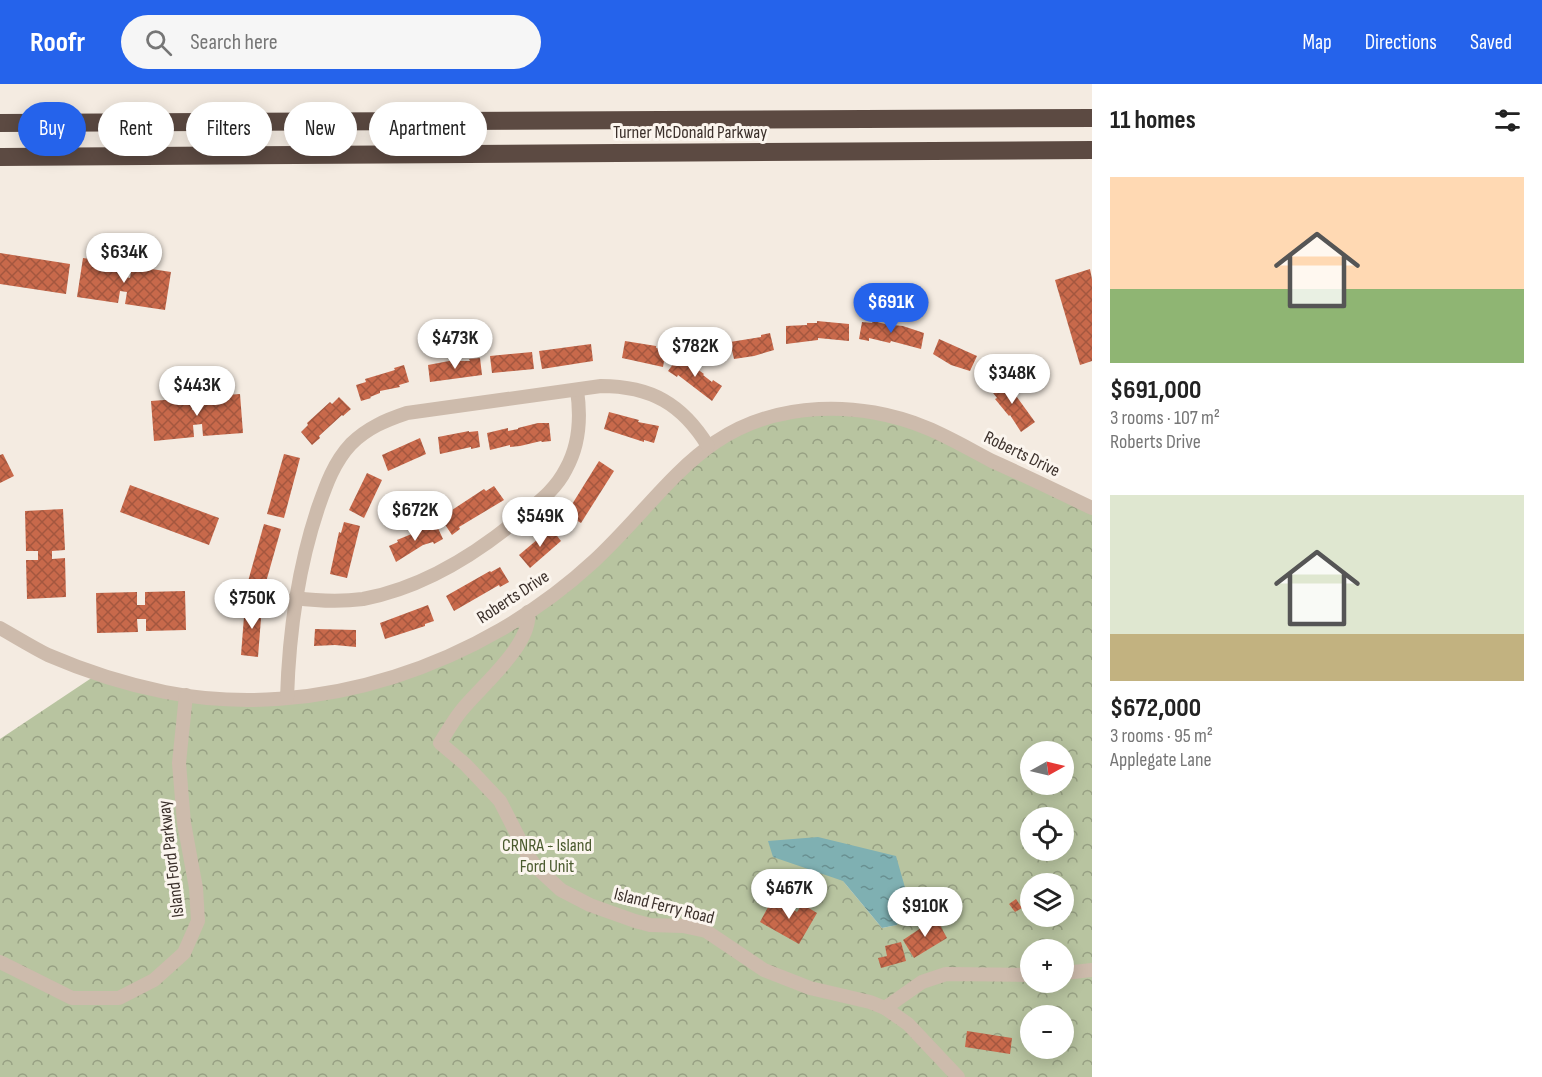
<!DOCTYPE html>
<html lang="en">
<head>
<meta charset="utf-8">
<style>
  :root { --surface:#fff; --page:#f6f6f6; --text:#222; --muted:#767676; --accent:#2563eb }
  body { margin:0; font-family:"Sofia Sans Condensed",sans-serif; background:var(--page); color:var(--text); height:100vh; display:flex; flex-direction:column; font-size:22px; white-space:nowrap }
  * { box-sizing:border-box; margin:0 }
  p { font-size:20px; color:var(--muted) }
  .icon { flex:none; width:33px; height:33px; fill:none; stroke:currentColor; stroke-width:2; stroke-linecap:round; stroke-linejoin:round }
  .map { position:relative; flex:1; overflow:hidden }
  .drawer { display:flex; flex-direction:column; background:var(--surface); width:450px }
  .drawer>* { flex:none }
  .banner { position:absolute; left:18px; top:18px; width:570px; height:54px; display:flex; gap:12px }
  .needle { width:39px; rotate:82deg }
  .controls { position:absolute; left:1020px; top:657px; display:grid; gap:12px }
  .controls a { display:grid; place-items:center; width:54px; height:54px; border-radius:50%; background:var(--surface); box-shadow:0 3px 15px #0003; font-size:30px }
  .price { position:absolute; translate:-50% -51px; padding:0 14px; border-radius:21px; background:#fff; color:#222; font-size:20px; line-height:39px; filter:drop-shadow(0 2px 3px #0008) }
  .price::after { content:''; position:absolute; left:50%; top:36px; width:18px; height:14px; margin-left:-9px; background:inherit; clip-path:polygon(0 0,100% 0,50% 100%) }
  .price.active { background:var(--accent); color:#fff }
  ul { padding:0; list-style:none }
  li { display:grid; align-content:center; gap:12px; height:318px; padding:0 18px }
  li span { display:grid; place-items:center; height:186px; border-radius:0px; color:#555 }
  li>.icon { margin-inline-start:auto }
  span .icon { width:108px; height:108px; fill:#fffc; stroke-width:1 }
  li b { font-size:26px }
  h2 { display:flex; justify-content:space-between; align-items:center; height:72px; padding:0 18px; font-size:26px }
  .chip { padding:0 21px; border-radius:27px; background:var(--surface); box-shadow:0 3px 15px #0003; font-size:21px; line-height:54px }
  .chip.active { background:var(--accent); color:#fff }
  header { display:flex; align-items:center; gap:36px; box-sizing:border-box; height:84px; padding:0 30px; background:var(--accent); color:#fff }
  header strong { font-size:28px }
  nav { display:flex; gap:33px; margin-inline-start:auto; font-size:21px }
  .search { width:420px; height:54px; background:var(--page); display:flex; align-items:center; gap:15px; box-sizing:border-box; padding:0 21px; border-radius:33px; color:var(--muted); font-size:22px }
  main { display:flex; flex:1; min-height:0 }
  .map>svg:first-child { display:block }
  .park { fill:url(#park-crowns); fill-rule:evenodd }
  .water { fill:url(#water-ripples) }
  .building { fill:url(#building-cross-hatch) }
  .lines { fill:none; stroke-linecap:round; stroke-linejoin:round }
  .minor { stroke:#cdbbac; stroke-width:14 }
  .highway { stroke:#5c4a42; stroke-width:18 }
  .labels { text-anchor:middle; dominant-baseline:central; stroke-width:6; stroke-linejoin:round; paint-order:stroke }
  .street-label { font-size:18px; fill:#3b302b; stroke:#fbf5ee }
  .park-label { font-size:18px; fill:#4a5a2e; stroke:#fbf5ee }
</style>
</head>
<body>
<header>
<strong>Roofr</strong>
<div class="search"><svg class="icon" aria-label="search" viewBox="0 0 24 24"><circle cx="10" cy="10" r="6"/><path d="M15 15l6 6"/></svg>Search here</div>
<nav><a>Map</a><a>Directions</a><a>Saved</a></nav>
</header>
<main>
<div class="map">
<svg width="1092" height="993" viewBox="0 0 1092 993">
  <defs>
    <pattern id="park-crowns" width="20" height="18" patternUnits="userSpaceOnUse" patternTransform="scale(1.5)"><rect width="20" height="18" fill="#b8c4a0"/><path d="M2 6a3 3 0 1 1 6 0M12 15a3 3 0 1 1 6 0" fill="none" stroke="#97a083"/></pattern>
    <pattern id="water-ripples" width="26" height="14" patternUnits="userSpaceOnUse" patternTransform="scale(1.5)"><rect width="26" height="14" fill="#7fb0b2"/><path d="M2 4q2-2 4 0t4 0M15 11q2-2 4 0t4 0" fill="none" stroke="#699091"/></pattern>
    <pattern id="building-cross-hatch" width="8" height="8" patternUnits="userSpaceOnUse" patternTransform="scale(1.5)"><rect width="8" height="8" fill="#c8694b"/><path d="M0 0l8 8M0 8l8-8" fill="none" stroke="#a4573f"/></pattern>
  </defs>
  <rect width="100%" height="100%" fill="#f4ebe1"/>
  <path class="park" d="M873 326 1092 423V993H0V655L96 591 253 617 349 603 464 564 551 512 718 355 799 328ZM1030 668H1064V700H1030ZM1030 734H1064V766H1030ZM843 797 897 841 882 844ZM1030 800H1064V832H1030ZM1030 866H1064V898H1030ZM1030 932H1064V964H1030Z"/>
  <path class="water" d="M818 753 896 772 906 807 897 841 882 844 843 797 773 773 768 757Z"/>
  <g class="building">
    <path d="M0 169 70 180 66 210 0 200Z"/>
    <path d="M83 174 124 180 122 192 130 194 132 182 171 188 165 226 125 220 127 208 120 207 118 219 77 213Z"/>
    <path d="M1090 185 1092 195V277L1080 281 1055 196Z"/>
    <path d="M817 237 849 240V257L818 254V256L786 260V242L807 241V239H817Z"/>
    <path d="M873 237 893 242V241L903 242 924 249 921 265 891 257 890 259 869 254V257L859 255 862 238 872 239Z"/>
    <path d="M770 249 774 266 754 272 734 275 730 258 761 253V251Z"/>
    <path d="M939 255 977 272 970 287 951 281 933 270Z"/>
    <path d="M625 257 656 262V264L666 266 663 283 622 274Z"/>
    <path d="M591 260 593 277 542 285 539 267Z"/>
    <path d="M532 268 534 285 492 289 490 272Z"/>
    <path d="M679 272 704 290 703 291 712 298 713 296 722 302 712 317 678 291 677 293 668 287Z"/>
    <path d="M480 274 482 291 430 298 428 281 449 277H470L469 275Z"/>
    <path d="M404 281 409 298 399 301 400 303 380 307V309L370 313 371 314 361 317 356 301 366 298 365 295 395 286 394 284Z"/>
    <path d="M1004 295 1035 338 1021 348 1010 331 1009 332 995 315 997 314 990 305Z"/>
    <path d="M240 310 243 349 203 352 202 340 193 341 194 353 154 357 151 317 191 314 192 326H200L199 313Z"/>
    <path d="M339 313 351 325 343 332 342 331 319 352 320 354 312 361 301 348 308 341 307 339 330 318 332 320Z"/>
    <path d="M609 328 639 336 638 338 659 342 654 359 644 356V358L604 345Z"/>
    <path d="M538 339H549L551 357 542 358 541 357 520 362 510 363V361L490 366 487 349 508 344V347L518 345V344Z"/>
    <path d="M469 347V348L478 347 480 363 471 365V363L440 370 438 353Z"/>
    <path d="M420 354 426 370 388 387 382 371Z"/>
    <path d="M3 370 14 392 0 399V371Z"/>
    <path d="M284 370 300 374 284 434 267 430Z"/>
    <path d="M599 377 614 387 581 439 566 430Z"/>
    <path d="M367 389 382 396 364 434 349 426Z"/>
    <path d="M130 401 219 434 209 461 120 428Z"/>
    <path d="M494 402 504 416 459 443 460 445 452 451 442 436 451 430 449 428 484 405 486 407Z"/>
    <path d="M63 425 65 466 52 467V475L65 474 66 513 27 515 26 476H38V467H26L25 427Z"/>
    <path d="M344 438 360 442 347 494 330 490 339 448 341 449Z"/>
    <path d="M264 440 281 445 264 505 247 501Z"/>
    <path d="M436 440 443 455 434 460 433 458 423 461 396 478 389 462 398 458 397 456Z"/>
    <path d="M551 444 561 457 530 484 519 471Z"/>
    <path d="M500 483 509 498 500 503 499 501 454 527 446 512 490 487 491 488Z"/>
    <path d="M185 507 186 546 146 547V535H137L138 548 97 549 96 509 137 508V521H145V508Z"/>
    <path d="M245 520 262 521 258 573 241 571Z"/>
    <path d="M428 521 434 537 425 540V542L385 555 380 539Z"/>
    <path d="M315 545 356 546V563L335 561 314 562Z"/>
    <path d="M773 814 797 828 802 820 817 829 799 860 760 838Z"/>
    <path d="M1016 815 1022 824 1015 828 1009 820Z"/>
    <path d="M936 834 947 854 914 874 903 856Z"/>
    <path d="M901 858 906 877 881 884 878 874 887 872 885 862Z"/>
    <path d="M967 947 1012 954 1010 970 965 963Z"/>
  </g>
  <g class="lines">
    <g class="minor">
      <path d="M295 514C318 517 340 518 363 515 422 504 478 469 523 431 540 417 556 405 566 385 580 360 581 333 577 306"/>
      <path d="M528 528C533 560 480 603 461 627 453 637 447 648 440 659L465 680 500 717 527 770 536 783 561 806 590 821 635 837 650 841 683 842 706 847 764 886 810 904 870 918 885 924 908 940 958 993"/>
      <path d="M0 544C16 553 32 563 48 571 85 587 125 600 165 608 316 638 482 581 594 477 669 407 703 331 819 325 855 323 894 330 927 344 949 353 971 366 992 377 1026 392 1059 408 1092 424"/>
      <path d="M287 614C289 549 297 487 318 424 326 401 334 378 351 360 367 344 386 336 407 329L601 302C651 302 682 320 708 362"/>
      <path d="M0 878 72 914H119L154 896 184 869 198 837 196 804 184 739 179 679 186 611"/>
      <path d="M1064 889 1092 886"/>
      <path d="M885 924 922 898 946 890 1030 891"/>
    </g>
    <g class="highway">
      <path d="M0 39 1092 34"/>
      <path d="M0 73 1092 66"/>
    </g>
  </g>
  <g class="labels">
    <g class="street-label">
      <text x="690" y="48">Turner McDonald Parkway</text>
      <text transform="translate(1022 370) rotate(26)">Roberts Drive</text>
      <text transform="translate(513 513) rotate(-33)">Roberts Drive</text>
      <text transform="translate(171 775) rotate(-97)">Island Ford Parkway</text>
      <text transform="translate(664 822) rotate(14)">Island Ferry Road</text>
    </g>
    <g class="park-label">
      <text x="547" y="761">CRNRA - Island<tspan x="547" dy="21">Ford Unit</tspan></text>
    </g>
  </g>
</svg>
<div class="controls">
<a><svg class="needle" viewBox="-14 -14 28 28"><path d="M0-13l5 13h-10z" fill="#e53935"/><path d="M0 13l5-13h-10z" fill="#767676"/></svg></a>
<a><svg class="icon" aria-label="locate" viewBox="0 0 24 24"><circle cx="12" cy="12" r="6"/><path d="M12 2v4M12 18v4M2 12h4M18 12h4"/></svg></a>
<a><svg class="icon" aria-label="layers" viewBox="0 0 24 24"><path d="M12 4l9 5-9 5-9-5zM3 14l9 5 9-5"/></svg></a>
<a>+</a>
<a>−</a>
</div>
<b class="price" style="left:124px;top:200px">$634K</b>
<b class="price active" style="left:891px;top:250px">$691K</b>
<b class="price" style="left:455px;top:286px">$473K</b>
<b class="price" style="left:695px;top:294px">$782K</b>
<b class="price" style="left:1012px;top:321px">$348K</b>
<b class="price" style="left:197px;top:333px">$443K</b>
<b class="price" style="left:415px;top:458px">$672K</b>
<b class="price" style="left:540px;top:464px">$549K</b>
<b class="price" style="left:252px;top:546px">$750K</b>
<b class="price" style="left:789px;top:836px">$467K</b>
<b class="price" style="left:925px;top:854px">$910K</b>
<div class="banner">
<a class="chip active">Buy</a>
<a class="chip">Rent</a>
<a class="chip">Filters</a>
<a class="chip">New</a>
<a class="chip">Apartment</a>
</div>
</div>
<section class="drawer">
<h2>11 homes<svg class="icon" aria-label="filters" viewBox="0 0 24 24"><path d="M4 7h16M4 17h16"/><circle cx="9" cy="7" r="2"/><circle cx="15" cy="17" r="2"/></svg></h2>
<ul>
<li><span style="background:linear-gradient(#ffd9b3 60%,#8fb573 0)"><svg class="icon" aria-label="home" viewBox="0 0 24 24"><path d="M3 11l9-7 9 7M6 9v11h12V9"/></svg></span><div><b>$691,000</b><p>3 rooms · 107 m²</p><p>Roberts Drive</p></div></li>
<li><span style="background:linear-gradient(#dfe7d0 75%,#c2b280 0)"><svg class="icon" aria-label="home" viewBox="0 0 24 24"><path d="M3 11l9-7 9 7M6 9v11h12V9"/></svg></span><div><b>$672,000</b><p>3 rooms · 95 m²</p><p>Applegate Lane</p></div></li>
</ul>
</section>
</main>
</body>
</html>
